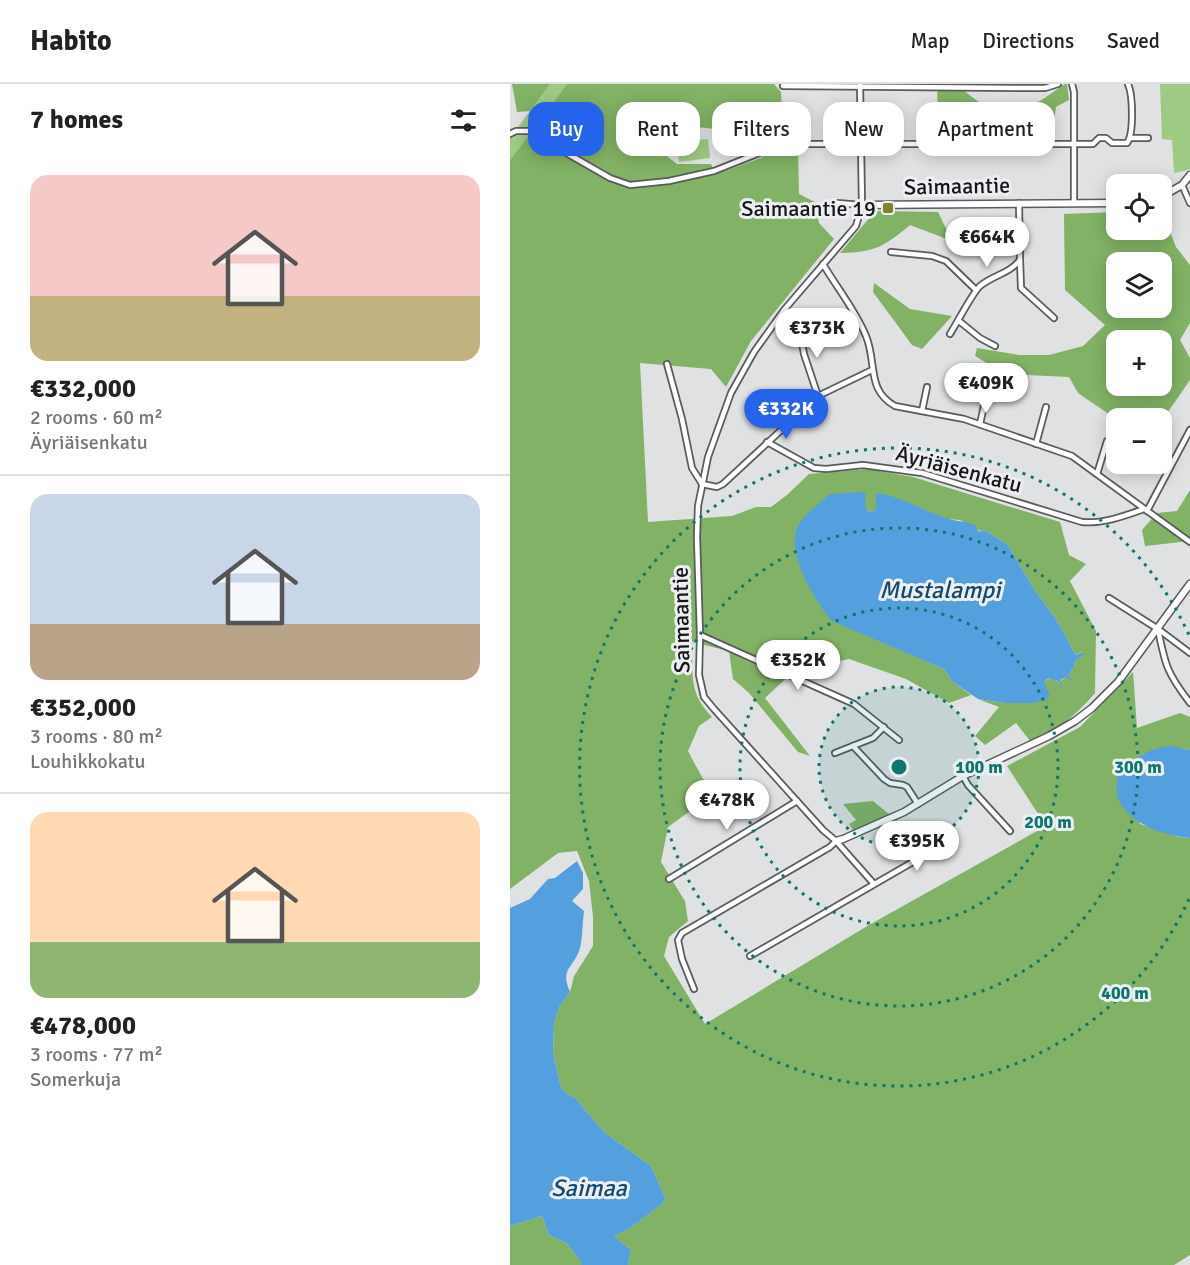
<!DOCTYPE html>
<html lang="en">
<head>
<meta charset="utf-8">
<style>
  :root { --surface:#fff; --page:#f2f2f2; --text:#222; --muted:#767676; --line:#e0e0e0; --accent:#2563eb }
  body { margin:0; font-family:Signika,sans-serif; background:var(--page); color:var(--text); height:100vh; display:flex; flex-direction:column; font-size:22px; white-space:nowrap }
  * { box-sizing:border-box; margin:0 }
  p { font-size:20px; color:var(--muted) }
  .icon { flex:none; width:33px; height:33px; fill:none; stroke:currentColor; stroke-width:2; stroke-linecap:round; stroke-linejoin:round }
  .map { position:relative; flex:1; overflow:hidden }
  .panel { display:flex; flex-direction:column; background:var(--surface); width:510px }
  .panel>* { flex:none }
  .banner { position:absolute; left:18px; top:18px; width:570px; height:54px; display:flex; gap:12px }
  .controls { position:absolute; left:596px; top:90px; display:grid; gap:12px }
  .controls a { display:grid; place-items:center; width:66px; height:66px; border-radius:12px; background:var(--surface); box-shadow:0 3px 15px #0003; font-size:30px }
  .price { position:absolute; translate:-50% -51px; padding:0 14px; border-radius:21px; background:#fff; color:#222; font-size:20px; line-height:39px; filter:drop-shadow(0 2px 3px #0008) }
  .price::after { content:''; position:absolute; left:50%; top:36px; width:18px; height:14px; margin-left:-9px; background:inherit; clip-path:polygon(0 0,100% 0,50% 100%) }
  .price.on { background:var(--accent); color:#fff }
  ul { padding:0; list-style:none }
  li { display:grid; align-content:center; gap:12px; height:318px; padding:0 30px }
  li+li { border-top:2px solid var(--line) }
  li span { display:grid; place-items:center; height:186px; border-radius:18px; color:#555 }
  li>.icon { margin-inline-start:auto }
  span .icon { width:108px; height:108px; fill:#fffc; stroke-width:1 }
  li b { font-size:26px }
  h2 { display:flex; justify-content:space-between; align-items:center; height:72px; padding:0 30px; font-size:26px }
  .tag { padding:0 21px; border-radius:18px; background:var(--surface); box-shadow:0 3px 15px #0003; font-size:21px; line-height:54px }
  .tag.on { background:var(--accent); color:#fff }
  header { display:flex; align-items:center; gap:36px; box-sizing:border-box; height:84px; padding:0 30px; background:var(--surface); border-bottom:2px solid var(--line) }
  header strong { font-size:28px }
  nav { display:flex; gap:33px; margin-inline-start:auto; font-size:21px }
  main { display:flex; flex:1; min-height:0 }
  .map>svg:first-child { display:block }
  .green { fill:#9eca84 }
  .forest { fill:#82b265; fill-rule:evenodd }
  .water { fill:#549fdd }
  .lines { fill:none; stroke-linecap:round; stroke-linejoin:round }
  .street-casing { stroke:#595b5d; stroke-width:8 }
  .secondary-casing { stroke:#595b5d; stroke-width:9 }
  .street { stroke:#fff; stroke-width:4.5 }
  .secondary { stroke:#fff; stroke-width:6 }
  .ring { fill:none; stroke:#0f766e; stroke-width:3; stroke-dasharray:3 6 }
  .poi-dot { fill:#7e822b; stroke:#eceef1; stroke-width:2 }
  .labels { text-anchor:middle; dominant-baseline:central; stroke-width:6; stroke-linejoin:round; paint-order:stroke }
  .street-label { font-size:22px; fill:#161617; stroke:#eceef1 }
  .poi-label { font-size:22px; fill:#161617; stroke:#eceef1; text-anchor:end }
  .water-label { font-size:24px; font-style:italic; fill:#134a73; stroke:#eceef1 }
  .centre { fill:#0f766e; stroke:#eceef1; stroke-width:3 }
  .ring-label { font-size:18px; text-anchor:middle; font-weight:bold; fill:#0f766e; stroke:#eceef1; stroke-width:6; stroke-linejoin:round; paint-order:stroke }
</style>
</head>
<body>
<header>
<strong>Habito</strong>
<nav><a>Map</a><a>Directions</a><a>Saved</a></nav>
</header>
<main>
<section class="panel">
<h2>7 homes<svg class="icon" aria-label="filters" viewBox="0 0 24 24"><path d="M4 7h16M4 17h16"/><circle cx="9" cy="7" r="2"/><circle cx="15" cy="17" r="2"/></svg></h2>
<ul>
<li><span style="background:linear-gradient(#f6c9c9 65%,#c2b280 0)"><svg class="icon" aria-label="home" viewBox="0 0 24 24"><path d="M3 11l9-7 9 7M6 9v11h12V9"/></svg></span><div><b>€332,000</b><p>2 rooms · 60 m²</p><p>Äyriäisenkatu</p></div></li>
<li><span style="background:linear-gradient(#c9d6e8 70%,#b9a48a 0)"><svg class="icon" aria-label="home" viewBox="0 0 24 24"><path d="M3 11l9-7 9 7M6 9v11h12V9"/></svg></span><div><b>€352,000</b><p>3 rooms · 80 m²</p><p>Louhikkokatu</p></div></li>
<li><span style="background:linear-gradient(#ffd9b3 70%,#8fb573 0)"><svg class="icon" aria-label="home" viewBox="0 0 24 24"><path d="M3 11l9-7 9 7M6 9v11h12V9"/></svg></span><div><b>€478,000</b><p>3 rooms · 77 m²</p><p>Somerkuja</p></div></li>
</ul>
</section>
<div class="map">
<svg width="680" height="1181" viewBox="0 0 680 1181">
  <rect width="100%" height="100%" fill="#dfe1e3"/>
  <g class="green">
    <path d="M40 0H57L0 76V54Z"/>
    <path d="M650 0H680V84L678 86 664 89 662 56 652 55Z"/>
    <path d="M198 55 200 74 169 78 167 58Z"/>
  </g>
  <g class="forest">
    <path d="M2 0H40L20 27 7 28Z"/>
    <path d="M57 0H264L271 8 273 41 241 49 187 43 148 65 167 80H201L206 90 251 74 263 65H288L289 110 305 118 309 139 324 155 241 257 216 303 201 285 130 279 138 438 222 432 246 423H261L277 411 299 390 358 385 403 393 550 438 559 471 576 480 560 497 586 547 585 609C563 634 551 643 521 658L506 639 475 661 465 652 489 623 468 615 495 619 533 617 534 598 540 594 548 597 549 601 550 597 556 593 561 595 557 592 564 583 565 577 573 571 572 568 566 571 546 535 525 507 498 461 473 445 472 448 450 436 436 435 416 427 366 425 361 428 319 410 370 557 434 585 443 598 461 611 439 619 396 595 339 575 285 586 255 614 300 672 288 668 239 609 223 595 219 567 182 558C183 590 178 608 202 633L189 642 178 667 193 695 224 712 212 720H190L158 743 151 778 175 817 178 837 159 853 154 872 195 940 359 841 536 742 497 682 570 643 623 588 627 644 670 629 680 633V666C652 658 629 670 609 688L630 740 668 753 680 754V1171L664 1181H118L121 1166 105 1153 106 1151 119 1145 152 1120 155 1114 141 1082 95 1049 65 1014 57 1010 51 1004 43 969 44 940 49 923 60 908 64 892 83 862V833L79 797 67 767 48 769 0 805V76Z"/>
    <path d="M427 0H453V6L474 22H511L530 17 555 0H557L559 16 546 23 544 37 527 29 488 50 462 44 453 40 428 39Z"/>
    <path d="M365 127 428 128 442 157 400 141C373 163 366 168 330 169Z"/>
    <path d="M652 127 666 163 680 181V239L670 256 680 274V296L651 338V334L606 335 568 309 559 293 495 290 465 272 467 264 509 271H539L573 262 595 241 555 206 554 130 606 128V146H651ZM606 178H651V224H606ZM651 256V302H606V256Z"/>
    <path d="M364 199 400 225 442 232 412 265 402 261 363 208Z"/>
    <path d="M680 406V457L635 462 632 446 647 429 667 427Z"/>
    <path d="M363 717 380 731 343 746 339 740 346 736 333 720Z"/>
    <path d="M32 1132 39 1151 56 1159 71 1177V1181H0V1142Z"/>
  </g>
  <g class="water">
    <path d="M355 408 356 426 361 428 366 425V409C390 412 410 425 433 433 443 437 454 437 465 441L468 447 472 448 473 445 498 461 525 507 546 535 566 571 573 568V571L565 577 564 583 558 591 563 598 556 593 550 596 551 606 548 597 539 594 534 598 540 612 533 617 521 619H495L468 615 443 598 434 585 322 537C305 517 273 466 289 440 296 429 310 420 319 410Z"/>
    <path d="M662 662 680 666V754C654 752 622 741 609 717 605 709 607 697 608 689 624 675 640 663 662 662Z"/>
    <path d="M67 777 73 789V805L62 817 74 827C72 840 73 856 69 867 62 885 50 885 60 908L49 923 44 940 43 969 51 1004 57 1010 65 1014 95 1049 141 1082 155 1114 152 1120 119 1145 106 1151 105 1153 121 1166 118 1181H71V1177L56 1159 39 1151 32 1132 0 1142V824L20 815 38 795 45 794Z"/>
  </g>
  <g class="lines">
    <defs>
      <g id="street">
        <path d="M350 0 352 121 346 142 274 226 244 268 221 309 198 373 188 422 187 453 190 551 189 591 194 613 204 625 313 746 326 757 364 800"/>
        <path d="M562 0 564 8V119"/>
        <path d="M273 2 516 4H535L548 0"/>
        <path d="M0 50 6 47H18L100 94 120 101 159 97 204 87 272 60H583L589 54H596L602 59H617C624 50 623 11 618 0"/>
        <path d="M621 54H638"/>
        <path d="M672 101 680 119"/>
        <path d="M327 119 352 121"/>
        <path d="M381 168 422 172 436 177 466 206"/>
        <path d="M510 176 511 204 544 234"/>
        <path d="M313 180C327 204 346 227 356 252 367 278 356 306 385 322L454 335 562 372 680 458"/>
        <path d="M295 236 289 242 294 270 308 312"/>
        <path d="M449 237 470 254 485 262"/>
        <path d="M440 250C447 239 463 208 470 202 483 191 499 190 510 176L509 119"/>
        <path d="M157 280 172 335 182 384 192 400 207 403 213 400 308 312 362 286"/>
        <path d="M412 327 417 303"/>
        <path d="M470 340 477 308"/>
        <path d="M257 358 304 384 316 385 353 381 412 389 572 438C593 440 614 432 634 425"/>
        <path d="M526 360 536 323"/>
        <path d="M587 390 597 357H606"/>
        <path d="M637 427 680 346"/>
        <path d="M599 514 648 545 680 569"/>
        <path d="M648 545C655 581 657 589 680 619"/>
        <path d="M190 551 344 620 389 656"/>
        <path d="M343 662 374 695 380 699 393 701 397 703 408 720"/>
        <path d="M325 669 363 654 374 643"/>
        <path d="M453 692 458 701 500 747"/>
        <path d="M159 795 287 717"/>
        <path d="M240 872 401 779 438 754"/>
        <path d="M184 905 172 875 168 856 172 849 320 763 326 757"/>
      </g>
      <g id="secondary">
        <path d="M651 113 672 101 680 91"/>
        <path d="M352 121 606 119"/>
        <path d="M326 757 333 755 394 728 453 692 539 652 565 637 582 624 608 598 680 500"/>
      </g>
    </defs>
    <use href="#street" class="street-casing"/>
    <use href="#secondary" class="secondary-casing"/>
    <use href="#street" class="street"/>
    <use href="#secondary" class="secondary"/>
  </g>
  <circle cx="389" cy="683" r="80" fill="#0f766e" fill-opacity=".12"/>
  <g class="ring">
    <circle cx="389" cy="683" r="80"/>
    <circle cx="389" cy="683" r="159"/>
    <circle cx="389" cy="683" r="239"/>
    <path d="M679 815A319 319 0 1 1 679 551"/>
  </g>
  <rect class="poi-dot" x="372" y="118" width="12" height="12" rx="3"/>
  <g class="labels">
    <g class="street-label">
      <text transform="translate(447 102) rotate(-1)">Saimaantie</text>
      <text transform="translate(449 385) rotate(15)">Äyriäisenkatu</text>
      <text transform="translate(171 536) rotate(-91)">Saimaantie</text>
    </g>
    <g class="poi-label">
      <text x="366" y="124">Saimaantie 19</text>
    </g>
    <g class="water-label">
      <text x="430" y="506">Mustalampi</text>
      <text x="79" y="1104">Saimaa</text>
    </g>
  </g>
  <circle cx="389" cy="683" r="9" class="centre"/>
  <g class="ring-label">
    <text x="469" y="689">100 m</text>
    <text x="628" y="689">300 m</text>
    <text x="538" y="744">200 m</text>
    <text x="615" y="915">400 m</text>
  </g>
</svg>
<div class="controls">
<a><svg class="icon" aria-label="locate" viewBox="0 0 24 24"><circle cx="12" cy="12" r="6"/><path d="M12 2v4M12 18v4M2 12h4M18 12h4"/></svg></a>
<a><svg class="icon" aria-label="layers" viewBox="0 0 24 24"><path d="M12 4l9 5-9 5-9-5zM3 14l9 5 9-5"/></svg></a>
<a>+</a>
<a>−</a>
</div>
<b class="price" style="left:477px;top:184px">€664K</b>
<b class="price" style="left:307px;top:275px">€373K</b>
<b class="price" style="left:476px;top:330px">€409K</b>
<b class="price on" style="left:276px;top:356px">€332K</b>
<b class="price" style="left:288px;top:607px">€352K</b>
<b class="price" style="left:217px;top:747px">€478K</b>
<b class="price" style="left:407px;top:788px">€395K</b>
<div class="banner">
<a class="tag on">Buy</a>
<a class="tag">Rent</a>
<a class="tag">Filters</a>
<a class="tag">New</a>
<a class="tag">Apartment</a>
</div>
</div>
</main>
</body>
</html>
